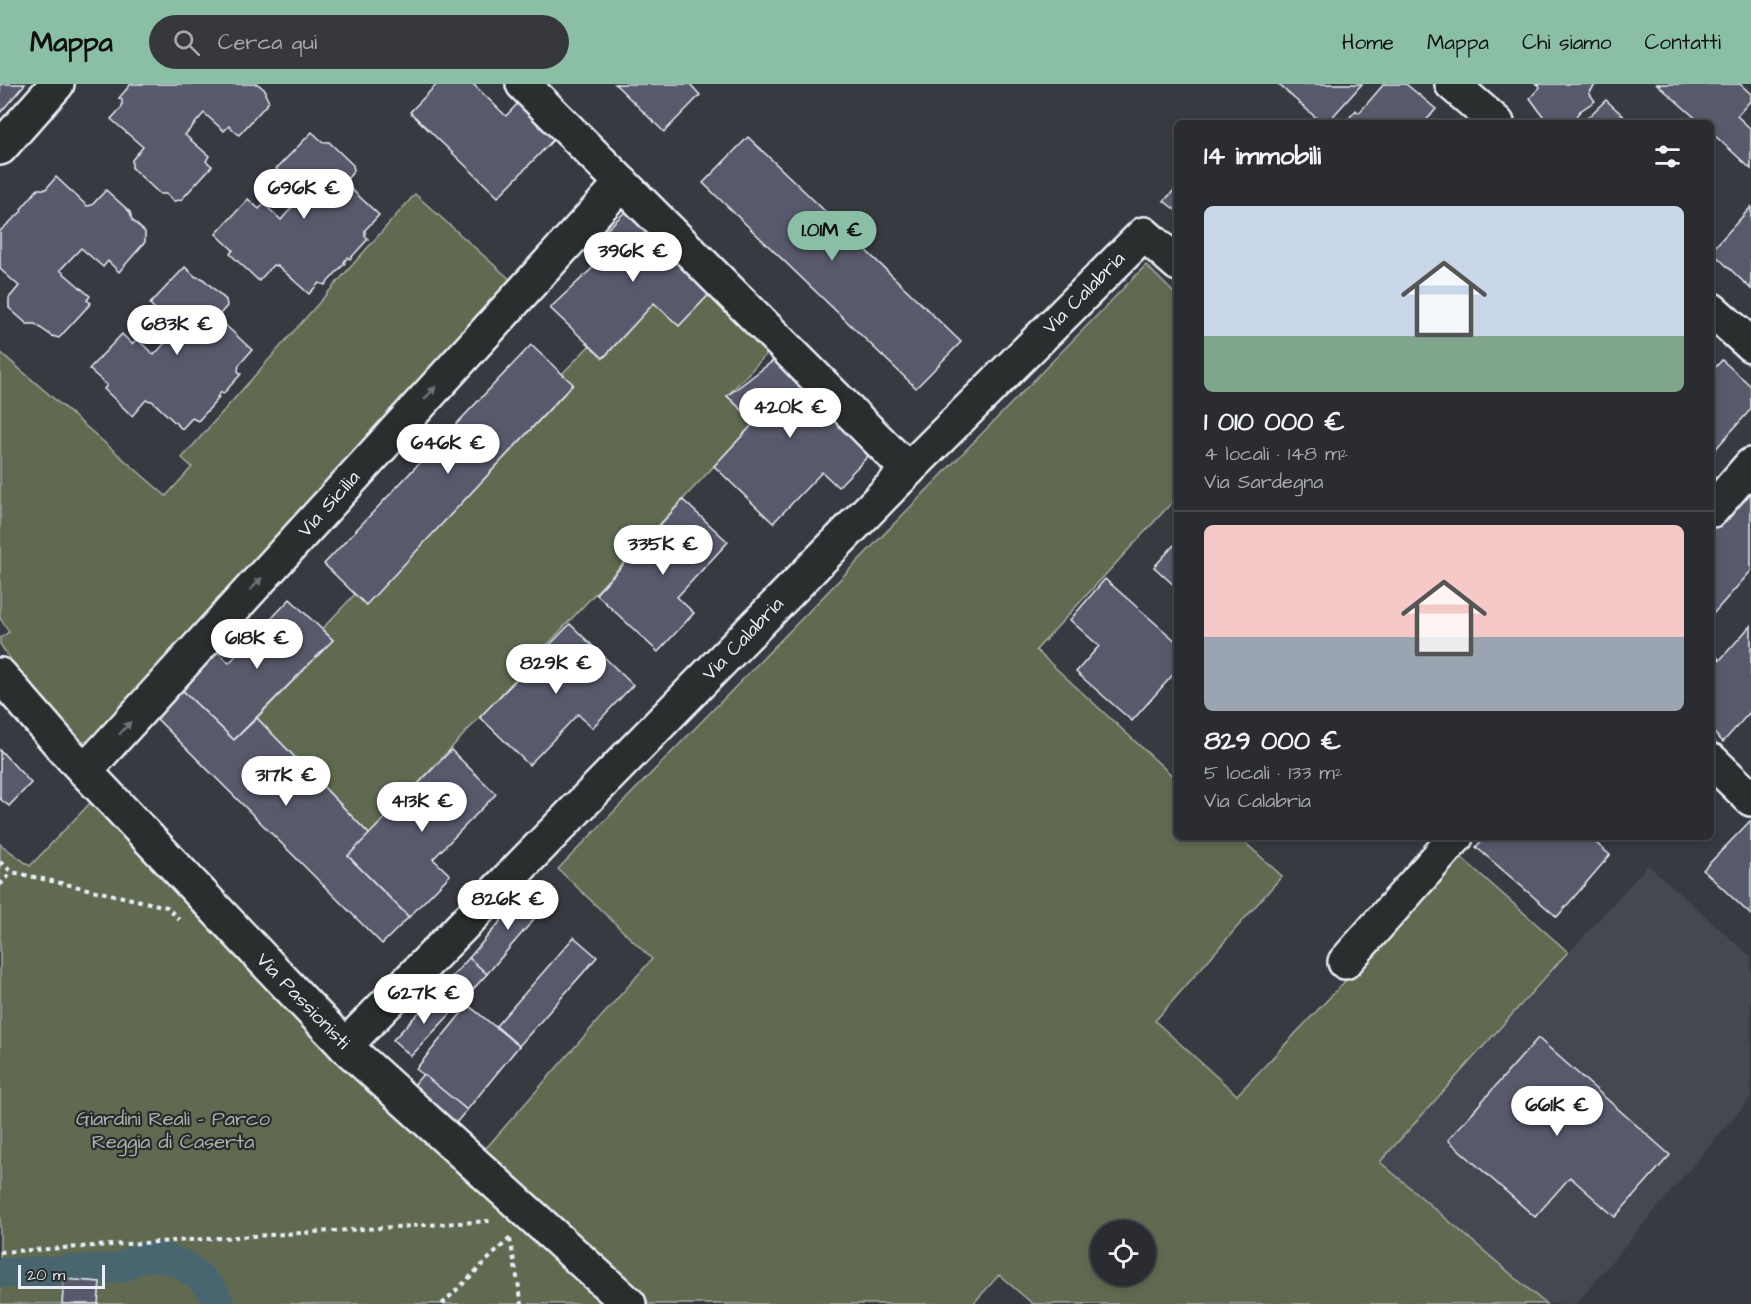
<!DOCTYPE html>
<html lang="it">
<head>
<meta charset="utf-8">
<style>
  :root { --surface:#2a2c31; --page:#36383d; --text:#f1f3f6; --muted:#a5a7ab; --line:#46484d; --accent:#8abfa5 }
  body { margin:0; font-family:"Architects Daughter",sans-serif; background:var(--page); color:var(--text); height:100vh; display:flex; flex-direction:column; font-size:22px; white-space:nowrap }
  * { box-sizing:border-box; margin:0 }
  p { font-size:20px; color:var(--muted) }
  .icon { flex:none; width:33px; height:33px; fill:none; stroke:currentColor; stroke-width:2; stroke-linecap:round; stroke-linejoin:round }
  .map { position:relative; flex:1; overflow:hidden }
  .drawer { position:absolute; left:1174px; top:36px; width:540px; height:720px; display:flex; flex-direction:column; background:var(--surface); border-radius:9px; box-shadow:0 3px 9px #0003,0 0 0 2px var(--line) }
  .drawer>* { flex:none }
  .controls { position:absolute; left:1090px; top:1136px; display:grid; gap:12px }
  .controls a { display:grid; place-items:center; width:66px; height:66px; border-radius:50%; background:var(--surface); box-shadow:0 3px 9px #0003,0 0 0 2px var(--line); font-size:30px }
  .scale { position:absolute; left:18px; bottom:15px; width:87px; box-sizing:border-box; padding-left:6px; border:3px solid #e8f1f8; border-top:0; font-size:16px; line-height:21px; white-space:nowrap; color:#e8f1f8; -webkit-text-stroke:4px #2a2d2e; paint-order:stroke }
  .price { position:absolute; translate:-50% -51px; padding:0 14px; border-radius:21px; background:#fff; color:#222; font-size:20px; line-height:39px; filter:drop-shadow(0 2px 3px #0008) }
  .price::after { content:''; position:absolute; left:50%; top:36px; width:18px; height:14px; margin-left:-9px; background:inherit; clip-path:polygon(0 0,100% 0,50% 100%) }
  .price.current { background:var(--accent); color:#111 }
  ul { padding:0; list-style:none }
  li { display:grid; align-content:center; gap:12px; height:318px; padding:0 30px }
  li+li { border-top:2px solid var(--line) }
  li span { display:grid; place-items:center; height:186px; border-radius:9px; color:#555 }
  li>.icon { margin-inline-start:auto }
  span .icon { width:108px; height:108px; fill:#fffc; stroke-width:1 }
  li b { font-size:26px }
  h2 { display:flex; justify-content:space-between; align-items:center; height:72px; padding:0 30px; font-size:26px }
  header { display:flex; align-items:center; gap:36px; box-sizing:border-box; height:84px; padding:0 30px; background:var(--accent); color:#111 }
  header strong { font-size:28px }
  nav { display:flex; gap:33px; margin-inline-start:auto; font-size:21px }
  .search { width:420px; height:54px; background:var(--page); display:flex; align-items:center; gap:15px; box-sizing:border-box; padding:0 21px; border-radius:33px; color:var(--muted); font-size:22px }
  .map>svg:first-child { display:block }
  .built { fill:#454751 }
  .green { fill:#616a51; stroke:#a4aea4; stroke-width:1.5; fill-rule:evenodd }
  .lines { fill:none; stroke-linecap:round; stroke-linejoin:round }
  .canal { stroke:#4a656f; stroke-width:30 }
  .building { fill:#585a6c; stroke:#e8f1f8; stroke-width:1.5 }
  .street-casing { stroke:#e8f1f8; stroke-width:38 }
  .path { stroke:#e8f1f8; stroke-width:4; stroke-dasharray:4.5 4.5; stroke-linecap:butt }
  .street { stroke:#2a2d2e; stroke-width:33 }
  .oneway { fill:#6c7275 }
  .labels { text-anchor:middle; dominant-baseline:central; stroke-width:4.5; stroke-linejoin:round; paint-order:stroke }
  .street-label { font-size:20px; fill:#e8f1f8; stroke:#2a2d2e }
  .park-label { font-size:20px; fill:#abb4ad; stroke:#2a2d2e }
</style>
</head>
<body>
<header>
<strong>Mappa</strong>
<div class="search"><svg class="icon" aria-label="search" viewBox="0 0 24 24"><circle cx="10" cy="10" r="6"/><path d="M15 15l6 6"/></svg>Cerca qui</div>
<nav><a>Home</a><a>Mappa</a><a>Chi siamo</a><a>Contatti</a></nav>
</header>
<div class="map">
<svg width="1751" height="1220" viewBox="0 0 1751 1220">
  <rect width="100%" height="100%" fill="#383a41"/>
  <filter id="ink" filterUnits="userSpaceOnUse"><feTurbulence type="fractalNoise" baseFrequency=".0167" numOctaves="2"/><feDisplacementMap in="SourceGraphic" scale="12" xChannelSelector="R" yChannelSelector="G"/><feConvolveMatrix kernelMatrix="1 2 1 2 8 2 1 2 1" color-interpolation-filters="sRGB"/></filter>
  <g filter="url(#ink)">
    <path class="built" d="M1648 781 1751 873V1013L1576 1220H1546L1380 1078Z"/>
    <g class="green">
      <path d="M415 110 513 198 101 652 88 657 78 658 40 618 0 560V554L9 548 0 534V268L166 412 192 383 182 374Z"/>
      <path d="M1146 181 1177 212V413L1036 566 1177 696 1178 753H1239L1282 792 1155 937 1237 1011 1462 774 1568 868 1380 1078 1546 1220H1033L999 1191 973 1220H642L480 1071 652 875 558 785ZM1101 1146H1146V1191H1101Z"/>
      <path d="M720 199 780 256 727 312 755 338 370 751 257 634 333 556 322 545 355 510 366 520 573 301 562 290 590 261 604 274 654 219 679 242Z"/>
      <path d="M92 717 606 1220H0V760L30 782Z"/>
    </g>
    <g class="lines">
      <path class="canal" d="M0 1189 122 1184C126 1181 130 1178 135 1176 167 1163 207 1191 220 1220"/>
    </g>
    <g class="building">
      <path d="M0 0H25L0 29Z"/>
      <path d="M131 0H258L266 7 265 10 269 18 239 51 229 42 224 47 204 29 185 51 209 72 206 77 212 82 181 116 174 117 166 110H160L132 84V76L143 63 111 35 122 23V16L119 14Z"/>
      <path d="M437 0H473L506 32 519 18 555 54 498 113 410 28Z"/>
      <path d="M615 0H690L700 11 664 48Z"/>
      <path d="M1278 0H1362L1327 39H1322Z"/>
      <path d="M1384 0H1406L1436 25 1424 39H1345L1356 26 1359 29Z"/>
      <path d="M1536 0H1596L1589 9 1595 17 1580 27 1571 39H1548L1530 14 1540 3Z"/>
      <path d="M1657 0H1740L1751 10V16L1737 32 1751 45V85L1712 49V39H1701Z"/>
      <path d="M1606 16 1631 39H1582Z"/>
      <path d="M312 48 323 58H329L353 81 354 87 347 95 348 102 379 131 365 146V152L368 155 350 175 348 173 344 178 345 179 325 201 319 199 309 210 278 182 273 181 259 197 230 170 233 166 216 150 248 115 259 125 264 120 281 136 300 114 284 99 287 95 276 85Z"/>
      <path d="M748 53 961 258 916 304 703 99Z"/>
      <path d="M56 93 87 122 92 121 106 106 130 128 132 136 145 148V158L119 188 108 177 103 183 81 164 60 186 90 212 87 216 91 219 59 254 52 252 35 240H27L9 224V214L19 202 0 185V147L22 127 21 125 38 105H46Z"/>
      <path d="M1178 102V128L1164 117Z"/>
      <path d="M631 122 720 199 679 242 654 219 603 274 550 224 603 174 591 161Z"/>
      <path d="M1751 123V205L1712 168V166Z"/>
      <path d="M185 183 196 193 202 194 226 216 227 222 220 230 221 237 252 266 239 281 238 287 241 290 223 310 221 308 217 313 219 314 198 337 192 334 182 345 152 317 146 316 132 332 104 305 107 301 89 285 122 250 132 260 137 255 154 271 173 250 157 234 160 230 150 220Z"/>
      <path d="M531 261 573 300 366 521 324 480Z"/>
      <path d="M782 270 878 362 838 403 822 388 773 439 714 382 755 338 727 312Z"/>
      <path d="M1722 276 1751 302V325L1712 369V287Z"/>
      <path d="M1751 399V487L1712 531V443Z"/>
      <path d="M683 416 728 458 677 513 694 529 658 568 596 510Z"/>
      <path d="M1174 461 1178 465V505L1154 483Z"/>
      <path d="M1105 495 1178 559V585L1132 637 1076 588 1099 562 1070 536Z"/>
      <path d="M290 515 333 556 234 656 179 603 216 566 229 579Z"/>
      <path d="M570 540 633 601 592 644 578 630 529 681 480 633Z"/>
      <path d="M1751 541V627L1723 658 1712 647V568L1720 576Z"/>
      <path d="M179 603 234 656 257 634 370 751 348 772 409 833 382 860 152 630Z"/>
      <path d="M0 666 31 699 9 722 0 715Z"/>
      <path d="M451 666 496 710 433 775 450 791 409 833 348 772Z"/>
      <path d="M1750 737 1751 738V831L1703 786Z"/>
      <path d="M1485 753H1589L1610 771 1557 833 1476 763Z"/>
      <path d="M529 804 547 820 487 890 469 874Z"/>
      <path d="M574 853 597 873 519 962 496 942Z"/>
      <path d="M469 874 487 890 454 926 437 909Z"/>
      <path d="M437 909 454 926 411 972 393 956Z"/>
      <path d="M468 921 519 962 467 1026 416 985Z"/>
      <path d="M1538 954 1670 1071 1615 1133 1570 1093 1535 1133 1448 1056Z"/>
      <path d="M423 990 467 1026 453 1042 409 1007Z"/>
      <path d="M64 1195 100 1198 98 1220H62Z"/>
    </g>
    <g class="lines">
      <defs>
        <g id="street">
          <path d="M523 0 908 386"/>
          <path d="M1452 0 1497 39"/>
          <path d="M0 64 57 0"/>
          <path d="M1712 226 1751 261"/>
          <path d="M1712 426 1751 381"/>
          <path d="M0 591 67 668 345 962 629 1220"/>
          <path d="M1712 677 1751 715"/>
          <path d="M85 687 622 99"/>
          <path d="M1345 878 1456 753"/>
          <path d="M345 962 908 386 1144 150 1178 180"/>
        </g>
      </defs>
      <use href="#street" class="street-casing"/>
      <g class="path">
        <path d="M0 778 12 788 167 823 179 836"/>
        <path d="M0 801 12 788"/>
        <path d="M510 1155 522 1220"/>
        <path d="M0 1168 490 1137"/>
        <path d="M442 1220 510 1154"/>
      </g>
      <use href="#street" class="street"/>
    </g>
    <defs><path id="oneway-solid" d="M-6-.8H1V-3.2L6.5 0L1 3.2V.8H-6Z" transform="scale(1.5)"/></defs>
    <g class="oneway">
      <use href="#oneway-solid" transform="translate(430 309) rotate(-48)"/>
      <use href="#oneway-solid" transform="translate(256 500) rotate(-48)"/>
      <use href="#oneway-solid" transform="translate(125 644) rotate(-48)"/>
    </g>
  </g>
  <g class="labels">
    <g class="street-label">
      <text transform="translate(1084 209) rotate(-45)">Via Calabria</text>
      <text transform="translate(329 420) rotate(-48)">Via Sicilia</text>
      <text transform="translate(743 555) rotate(-46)">Via Calabria</text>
      <text transform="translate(303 917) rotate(46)">Via Passionisti</text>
    </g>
    <g class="park-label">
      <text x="173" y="1035">Giardini Reali - Parco<tspan x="173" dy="23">Reggia di Caserta</tspan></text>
    </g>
  </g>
</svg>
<div class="controls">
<a><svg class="icon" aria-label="locate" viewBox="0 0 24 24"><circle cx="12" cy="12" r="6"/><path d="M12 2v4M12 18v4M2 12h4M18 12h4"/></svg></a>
</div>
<div class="scale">20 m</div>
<b class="price" style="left:304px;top:136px">696K €</b>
<b class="price current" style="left:832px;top:178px">1.01M €</b>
<b class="price" style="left:633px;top:199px">396K €</b>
<b class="price" style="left:177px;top:272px">683K €</b>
<b class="price" style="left:790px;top:355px">420K €</b>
<b class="price" style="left:448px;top:391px">646K €</b>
<b class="price" style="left:663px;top:492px">335K €</b>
<b class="price" style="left:257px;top:586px">618K €</b>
<b class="price" style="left:556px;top:611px">829K €</b>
<b class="price" style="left:286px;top:723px">317K €</b>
<b class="price" style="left:422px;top:749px">413K €</b>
<b class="price" style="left:508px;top:847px">826K €</b>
<b class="price" style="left:424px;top:941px">627K €</b>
<b class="price" style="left:1557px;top:1053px">661K €</b>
<section class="drawer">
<h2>14 immobili<svg class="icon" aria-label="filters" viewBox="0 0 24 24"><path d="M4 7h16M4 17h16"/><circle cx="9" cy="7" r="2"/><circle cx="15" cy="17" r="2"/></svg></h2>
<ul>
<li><span style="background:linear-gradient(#c9d6e8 70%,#7fa58c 0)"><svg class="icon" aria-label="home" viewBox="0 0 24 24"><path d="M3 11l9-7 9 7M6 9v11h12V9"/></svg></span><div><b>1 010 000 €</b><p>4 locali · 148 m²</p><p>Via Sardegna</p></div></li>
<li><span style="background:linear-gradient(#f6c9c9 60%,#9aa5b1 0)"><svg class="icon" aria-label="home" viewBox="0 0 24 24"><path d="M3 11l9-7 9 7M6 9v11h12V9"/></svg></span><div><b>829 000 €</b><p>5 locali · 133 m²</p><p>Via Calabria</p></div></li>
</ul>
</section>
</div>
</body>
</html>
